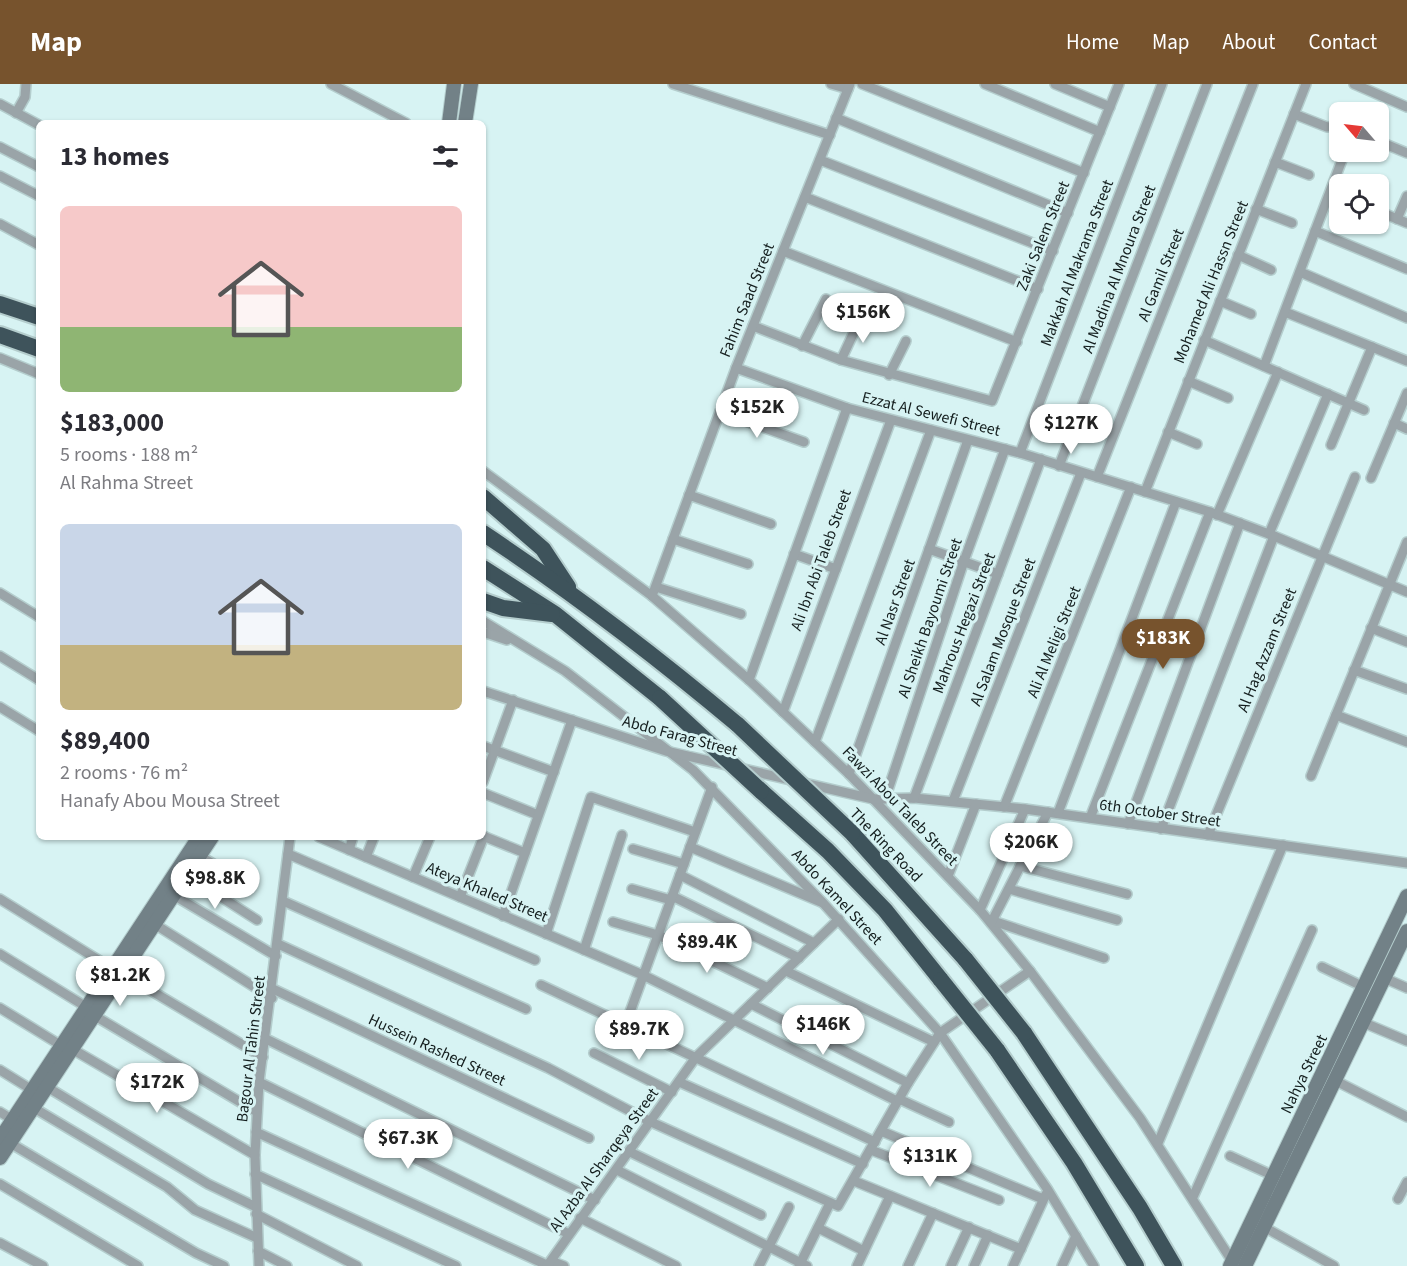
<!DOCTYPE html>
<html lang="en">
<head>
<meta charset="utf-8">
<style>
  :root { --surface:#fff; --page:#f7f7f7; --text:#2b2b33; --muted:#7c7c81; --accent:#77532d }
  body { margin:0; font-family:"Source Sans 3",sans-serif; background:var(--page); color:var(--text); height:100vh; display:flex; flex-direction:column; font-size:22px; white-space:nowrap }
  * { box-sizing:border-box; margin:0 }
  p { font-size:20px; color:var(--muted) }
  .icon { flex:none; width:33px; height:33px; fill:none; stroke:currentColor; stroke-width:2; stroke-linecap:round; stroke-linejoin:round }
  .map { position:relative; flex:1; overflow:hidden }
  .panel { position:absolute; left:36px; top:36px; width:450px; height:720px; display:flex; flex-direction:column; background:var(--surface); border-radius:9px; box-shadow:0 2px 4px #0004 }
  .panel>* { flex:none }
  .needle { width:39px; rotate:298deg }
  .controls { position:absolute; left:1329px; top:18px; display:grid; gap:12px }
  .controls a { display:grid; place-items:center; width:60px; height:60px; border-radius:9px; background:var(--surface); box-shadow:0 2px 4px #0004; font-size:30px }
  .price { position:absolute; translate:-50% -51px; padding:0 14px; border-radius:21px; background:#fff; color:#222; font-size:20px; line-height:39px; filter:drop-shadow(0 2px 3px #0008) }
  .price::after { content:''; position:absolute; left:50%; top:36px; width:18px; height:14px; margin-left:-9px; background:inherit; clip-path:polygon(0 0,100% 0,50% 100%) }
  .price.active { background:var(--accent); color:#fff }
  ul { padding:0; list-style:none }
  li { display:grid; align-content:center; gap:12px; height:318px; padding:0 24px }
  li span { display:grid; place-items:center; height:186px; border-radius:9px; color:#555 }
  li>.icon { margin-inline-start:auto }
  span .icon { width:108px; height:108px; fill:#fffc; stroke-width:1 }
  li b { font-size:26px }
  h2 { display:flex; justify-content:space-between; align-items:center; height:72px; padding:0 24px; font-size:26px }
  header { display:flex; align-items:center; gap:36px; box-sizing:border-box; height:84px; padding:0 30px; background:var(--accent); color:#fff }
  header strong { font-size:28px }
  nav { display:flex; gap:33px; margin-inline-start:auto; font-size:21px }
  .map>svg:first-child { display:block }
  .lines { fill:none; stroke-linecap:round; stroke-linejoin:round }
  .street-casing { stroke:#b4cdcd; stroke-width:12 }
  .secondary-casing { stroke:#b4cdcd; stroke-width:16 }
  .highway-casing { stroke:#b4cdcd; stroke-width:20 }
  .street { stroke:#9aa4a8; stroke-width:9 }
  .secondary { stroke:#728187; stroke-width:14 }
  .highway { stroke:#3e535b; stroke-width:16 }
  .highway-bridge-casing { stroke:#b4cdcd; stroke-width:20; stroke-linecap:butt }
  .highway-bridge { stroke:#3e535b; stroke-width:16 }
  .labels { text-anchor:middle; dominant-baseline:central; stroke-width:6; stroke-linejoin:round; paint-order:stroke }
  .street-label { font-size:16px; fill:#141e1e; stroke:#d7f3f3 }
</style>
</head>
<body>
<header>
<strong>Map</strong>
<nav><a>Home</a><a>Map</a><a>About</a><a>Contact</a></nav>
</header>
<div class="map">
<svg width="1407" height="1182" viewBox="0 0 1407 1182">
  <rect width="100%" height="100%" fill="#d7f3f3"/>
  <g class="lines">
    <defs>
      <g id="street">
        <path d="M331 0 406 39"/>
        <path d="M673 0 830 51"/>
        <path d="M831 0 848 5"/>
        <path d="M862 0 1084 89"/>
        <path d="M985 0 1100 48"/>
        <path d="M1055 0 1110 23"/>
        <path d="M1354 0 1407 23"/>
        <path d="M0 20 39 41"/>
        <path d="M16 29 25 13 26 0"/>
        <path d="M1294 30 1327 43 1340 42"/>
        <path d="M836 34 1068 129"/>
        <path d="M1378 57 1407 69"/>
        <path d="M0 63 39 83"/>
        <path d="M820 76 1053 167"/>
        <path d="M1275 78 1309 91"/>
        <path d="M0 92 39 112"/>
        <path d="M805 113 1038 205"/>
        <path d="M1256 125 1292 139"/>
        <path d="M1378 127 1407 139"/>
        <path d="M1397 135 1407 112"/>
        <path d="M0 140 39 161"/>
        <path d="M1315 147 1407 185"/>
        <path d="M783 167 1017 258"/>
        <path d="M1238 171 1271 186"/>
        <path d="M1300 188 1407 234"/>
        <path d="M1220 217 1251 230"/>
        <path d="M1285 228 1407 277"/>
        <path d="M753 242 841 276 992 317 1119 0"/>
        <path d="M1204 256 1364 326"/>
        <path d="M802 262 826 215"/>
        <path d="M0 274 39 290"/>
        <path d="M841 276 861 233"/>
        <path d="M1264 282 1345 68"/>
        <path d="M736 284 847 324 1020 369 1210 428 1274 452 1407 508"/>
        <path d="M889 291 906 257"/>
        <path d="M1188 297 1228 314"/>
        <path d="M720 328 804 358"/>
        <path d="M1394 339 1407 345"/>
        <path d="M1168 348 1197 360"/>
        <path d="M1331 361 1372 263"/>
        <path d="M1020 369 1162 0"/>
        <path d="M1059 382 1207 0"/>
        <path d="M483 387 652 512 749 596 849 690 980 826 1030 887 1140 1034 1234 1180"/>
        <path d="M1097 393 1253 0"/>
        <path d="M1371 394 1407 309"/>
        <path d="M1145 408 1306 0"/>
        <path d="M689 411 771 440"/>
        <path d="M1217 431 1278 288"/>
        <path d="M1269 450 1328 310"/>
        <path d="M673 455 748 480"/>
        <path d="M929 465 998 490"/>
        <path d="M794 470 836 485"/>
        <path d="M656 503 741 530"/>
        <path d="M0 509 39 533"/>
        <path d="M652 512 736 284 850 0"/>
        <path d="M483 537 565 587 693 686 824 820 940 949 1048 1106 1094 1182"/>
        <path d="M1371 544 1407 558"/>
        <path d="M483 548 507 556"/>
        <path d="M0 572 39 596"/>
        <path d="M1354 586 1407 605"/>
        <path d="M749 596 847 324"/>
        <path d="M483 607 666 667 873 715 914 714 1025 725 1407 779"/>
        <path d="M0 623 39 647"/>
        <path d="M783 628 891 336"/>
        <path d="M1336 631 1407 658"/>
        <path d="M815 658 931 346"/>
        <path d="M483 662 554 688"/>
        <path d="M849 690 968 356"/>
        <path d="M1311 692 1407 458"/>
        <path d="M483 698 513 616"/>
        <path d="M483 709 538 731"/>
        <path d="M914 714 1041 375"/>
        <path d="M885 715 964 477 1005 365"/>
        <path d="M953 717 1081 389"/>
        <path d="M1004 723 1131 403"/>
        <path d="M1058 729 1176 418"/>
        <path d="M1090 734 1210 428"/>
        <path d="M1128 740 1240 439"/>
        <path d="M1161 745 1274 452"/>
        <path d="M1208 751 1355 393"/>
        <path d="M483 752 525 769"/>
        <path d="M319 753 643 891 897 1017"/>
        <path d="M690 763 821 818"/>
        <path d="M633 765 684 780"/>
        <path d="M349 766 353 753"/>
        <path d="M288 770 535 876"/>
        <path d="M200 772 246 800"/>
        <path d="M366 773 374 753"/>
        <path d="M1020 782 1127 810"/>
        <path d="M680 791 814 859"/>
        <path d="M188 792 257 836"/>
        <path d="M948 792 976 720"/>
        <path d="M413 793 430 753"/>
        <path d="M632 805 671 816"/>
        <path d="M1009 805 1117 836"/>
        <path d="M175 812 276 872"/>
        <path d="M672 812 799 874"/>
        <path d="M460 813 484 752"/>
        <path d="M0 815 113 885"/>
        <path d="M283 817 526 925"/>
        <path d="M980 826 1025 725"/>
        <path d="M503 832 572 636"/>
        <path d="M993 837 1104 874"/>
        <path d="M613 838 658 851 768 904"/>
        <path d="M991 839 1048 728"/>
        <path d="M156 841 272 914"/>
        <path d="M546 850 591 713 695 748"/>
        <path d="M278 860 548 984 651 1038 838 1122 908 999 940 949 1030 887"/>
        <path d="M584 866 622 751"/>
        <path d="M0 870 88 924"/>
        <path d="M1322 883 1364 903"/>
        <path d="M786 887 934 958"/>
        <path d="M123 890 263 973"/>
        <path d="M1384 894 1407 904"/>
        <path d="M541 901 875 1058"/>
        <path d="M273 905 589 1054"/>
        <path d="M751 920 908 999"/>
        <path d="M0 924 62 962"/>
        <path d="M95 932 257 1028"/>
        <path d="M1362 938 1407 957"/>
        <path d="M626 939 712 703"/>
        <path d="M266 955 595 1116"/>
        <path d="M72 965 255 1071"/>
        <path d="M594 969 672 1008"/>
        <path d="M0 986 37 1009"/>
        <path d="M1334 996 1407 1033"/>
        <path d="M259 998 569 1150"/>
        <path d="M679 998 863 1080"/>
        <path d="M47 1003 208 1100 256 1123"/>
        <path d="M899 1015 949 1038"/>
        <path d="M34 1024 167 1103 195 1126 257 1154"/>
        <path d="M0 1028 13 1036"/>
        <path d="M881 1047 1043 1115"/>
        <path d="M256 1048 547 1181"/>
        <path d="M10 1059 196 1169 224 1182"/>
        <path d="M1158 1059 1283 761"/>
        <path d="M871 1066 999 1116"/>
        <path d="M630 1068 761 1131"/>
        <path d="M1230 1072 1274 1092"/>
        <path d="M617 1086 807 1182"/>
        <path d="M255 1090 456 1182"/>
        <path d="M854 1097 1021 1165"/>
        <path d="M0 1100 138 1182"/>
        <path d="M1193 1113 1312 846"/>
        <path d="M1398 1115 1407 1098"/>
        <path d="M256 1130 357 1182"/>
        <path d="M580 1134 676 1182"/>
        <path d="M1264 1143 1334 1182"/>
        <path d="M818 1144 864 1167"/>
        <path d="M0 1159 43 1182"/>
        <path d="M258 1167 287 1182"/>
        <path d="M551 1177 564 1182"/>
        <path d="M259 1182 255 1071 259 998 290 753"/>
        <path d="M547 1182 696 973 839 835"/>
        <path d="M759 1182 789 1123"/>
        <path d="M799 1182 830 1119"/>
        <path d="M857 1182 890 1112"/>
        <path d="M908 1182 933 1129"/>
        <path d="M951 1182 969 1143"/>
        <path d="M974 1182 988 1151"/>
        <path d="M1013 1182 1046 1110"/>
        <path d="M1062 1182 1076 1152"/>
      </g>
      <g id="secondary">
        <path d="M449 39 454 0"/>
        <path d="M465 39 471 0"/>
        <path d="M0 1055 199 753"/>
        <path d="M0 1074 212 753"/>
        <path d="M1230 1182 1407 812"/>
        <path d="M1245 1182 1407 847"/>
      </g>
      <g id="highway">
        <path d="M0 220 39 233"/>
        <path d="M0 251 39 265"/>
        <path d="M483 413 543 465 568 503"/>
        <path d="M483 449C572 508 656 572 738 641"/>
        <path d="M483 484 555 530 660 614"/>
        <path d="M483 517 503 524 552 530"/>
        <path d="M761 707 828 767 885 826 941 896"/>
        <path d="M852 749 966 876"/>
        <path d="M1024 949 1140 1124 1174 1182"/>
        <path d="M997 966 1074 1079 1136 1182"/>
      </g>
    </defs>
    <use href="#street" class="street-casing"/>
    <use href="#secondary" class="secondary-casing"/>
    <use href="#highway" class="highway-casing"/>
    <use href="#street" class="street"/>
    <use href="#secondary" class="secondary"/>
    <use href="#highway" class="highway"/>
    <defs>
      <g id="highway-bridge">
        <path d="M660 614 761 707"/>
        <path d="M738 641 852 749"/>
        <path d="M966 876 1024 949"/>
        <path d="M941 896 997 966"/>
      </g>
    </defs>
    <use href="#highway-bridge" class="highway-bridge-casing"/>
    <use href="#highway-bridge" class="highway-bridge"/>
  </g>
  <g class="labels">
    <g class="street-label">
      <text transform="translate(1043 152) rotate(-68)">Zaki Salem Street</text>
      <text transform="translate(1077 179) rotate(-69)">Makkah Al Makrama Street</text>
      <text transform="translate(1119 185) rotate(-69)">Al Madina Al Mnoura Street</text>
      <text transform="translate(1161 191) rotate(-68)">Al Gamil Street</text>
      <text transform="translate(1211 198) rotate(-68)">Mohamed Ali Hassn Street</text>
      <text transform="translate(747 216) rotate(-68)">Fahim Saad Street</text>
      <text transform="translate(931 330) rotate(14)">Ezzat Al Sewefi Street</text>
      <text transform="translate(821 476) rotate(-70)">Ali Ibn Abi Taleb Street</text>
      <text transform="translate(895 518) rotate(-70)">Al Nasr Street</text>
      <text transform="translate(930 534) rotate(-71)">Al Sheikh Bayoumi Street</text>
      <text transform="translate(964 539) rotate(-69)">Mahrous Hegazi Street</text>
      <text transform="translate(1003 548) rotate(-69)">Al Salam Mosque Street</text>
      <text transform="translate(1054 558) rotate(-68)">Ali Al Meligi Street</text>
      <text transform="translate(1267 566) rotate(-68)">Al Hag Azzam Street</text>
      <text transform="translate(680 652) rotate(15)">Abdo Farag Street</text>
      <text transform="translate(900 722) rotate(46)">Fawzi Abou Taleb Street</text>
      <text transform="translate(1160 729) rotate(8)">6th October Street</text>
      <text transform="translate(886 761) rotate(46)">The Ring Road</text>
      <text transform="translate(487 808) rotate(23)">Ateya Khaled Street</text>
      <text transform="translate(837 813) rotate(47)">Abdo Kamel Street</text>
      <text transform="translate(251 965) rotate(-83)">Bagour Al Tahin Street</text>
      <text transform="translate(437 966) rotate(25)">Hussein Rashed Street</text>
      <text transform="translate(1304 990) rotate(-64)">Nahya Street</text>
      <text transform="translate(604 1076) rotate(-54)">Al Azba Al Sharqeya Street</text>
    </g>
  </g>
</svg>
<div class="controls">
<a><svg class="needle" viewBox="-14 -14 28 28"><path d="M0-13l5 13h-10z" fill="#e53935"/><path d="M0 13l5-13h-10z" fill="#7c7c81"/></svg></a>
<a><svg class="icon" aria-label="locate" viewBox="0 0 24 24"><circle cx="12" cy="12" r="6"/><path d="M12 2v4M12 18v4M2 12h4M18 12h4"/></svg></a>
</div>
<b class="price" style="left:863px;top:260px">$156K</b>
<b class="price" style="left:757px;top:355px">$152K</b>
<b class="price" style="left:1071px;top:371px">$127K</b>
<b class="price active" style="left:1163px;top:586px">$183K</b>
<b class="price" style="left:1031px;top:790px">$206K</b>
<b class="price" style="left:215px;top:826px">$98.8K</b>
<b class="price" style="left:707px;top:890px">$89.4K</b>
<b class="price" style="left:120px;top:923px">$81.2K</b>
<b class="price" style="left:823px;top:972px">$146K</b>
<b class="price" style="left:639px;top:977px">$89.7K</b>
<b class="price" style="left:157px;top:1030px">$172K</b>
<b class="price" style="left:408px;top:1086px">$67.3K</b>
<b class="price" style="left:930px;top:1104px">$131K</b>
<section class="panel">
<h2>13 homes<svg class="icon" aria-label="filters" viewBox="0 0 24 24"><path d="M4 7h16M4 17h16"/><circle cx="9" cy="7" r="2"/><circle cx="15" cy="17" r="2"/></svg></h2>
<ul>
<li><span style="background:linear-gradient(#f6c9c9 65%,#8fb573 0)"><svg class="icon" aria-label="home" viewBox="0 0 24 24"><path d="M3 11l9-7 9 7M6 9v11h12V9"/></svg></span><div><b>$183,000</b><p>5 rooms · 188 m²</p><p>Al Rahma Street</p></div></li>
<li><span style="background:linear-gradient(#c9d6e8 65%,#c2b280 0)"><svg class="icon" aria-label="home" viewBox="0 0 24 24"><path d="M3 11l9-7 9 7M6 9v11h12V9"/></svg></span><div><b>$89,400</b><p>2 rooms · 76 m²</p><p>Hanafy Abou Mousa Street</p></div></li>
</ul>
</section>
</div>
</body>
</html>
